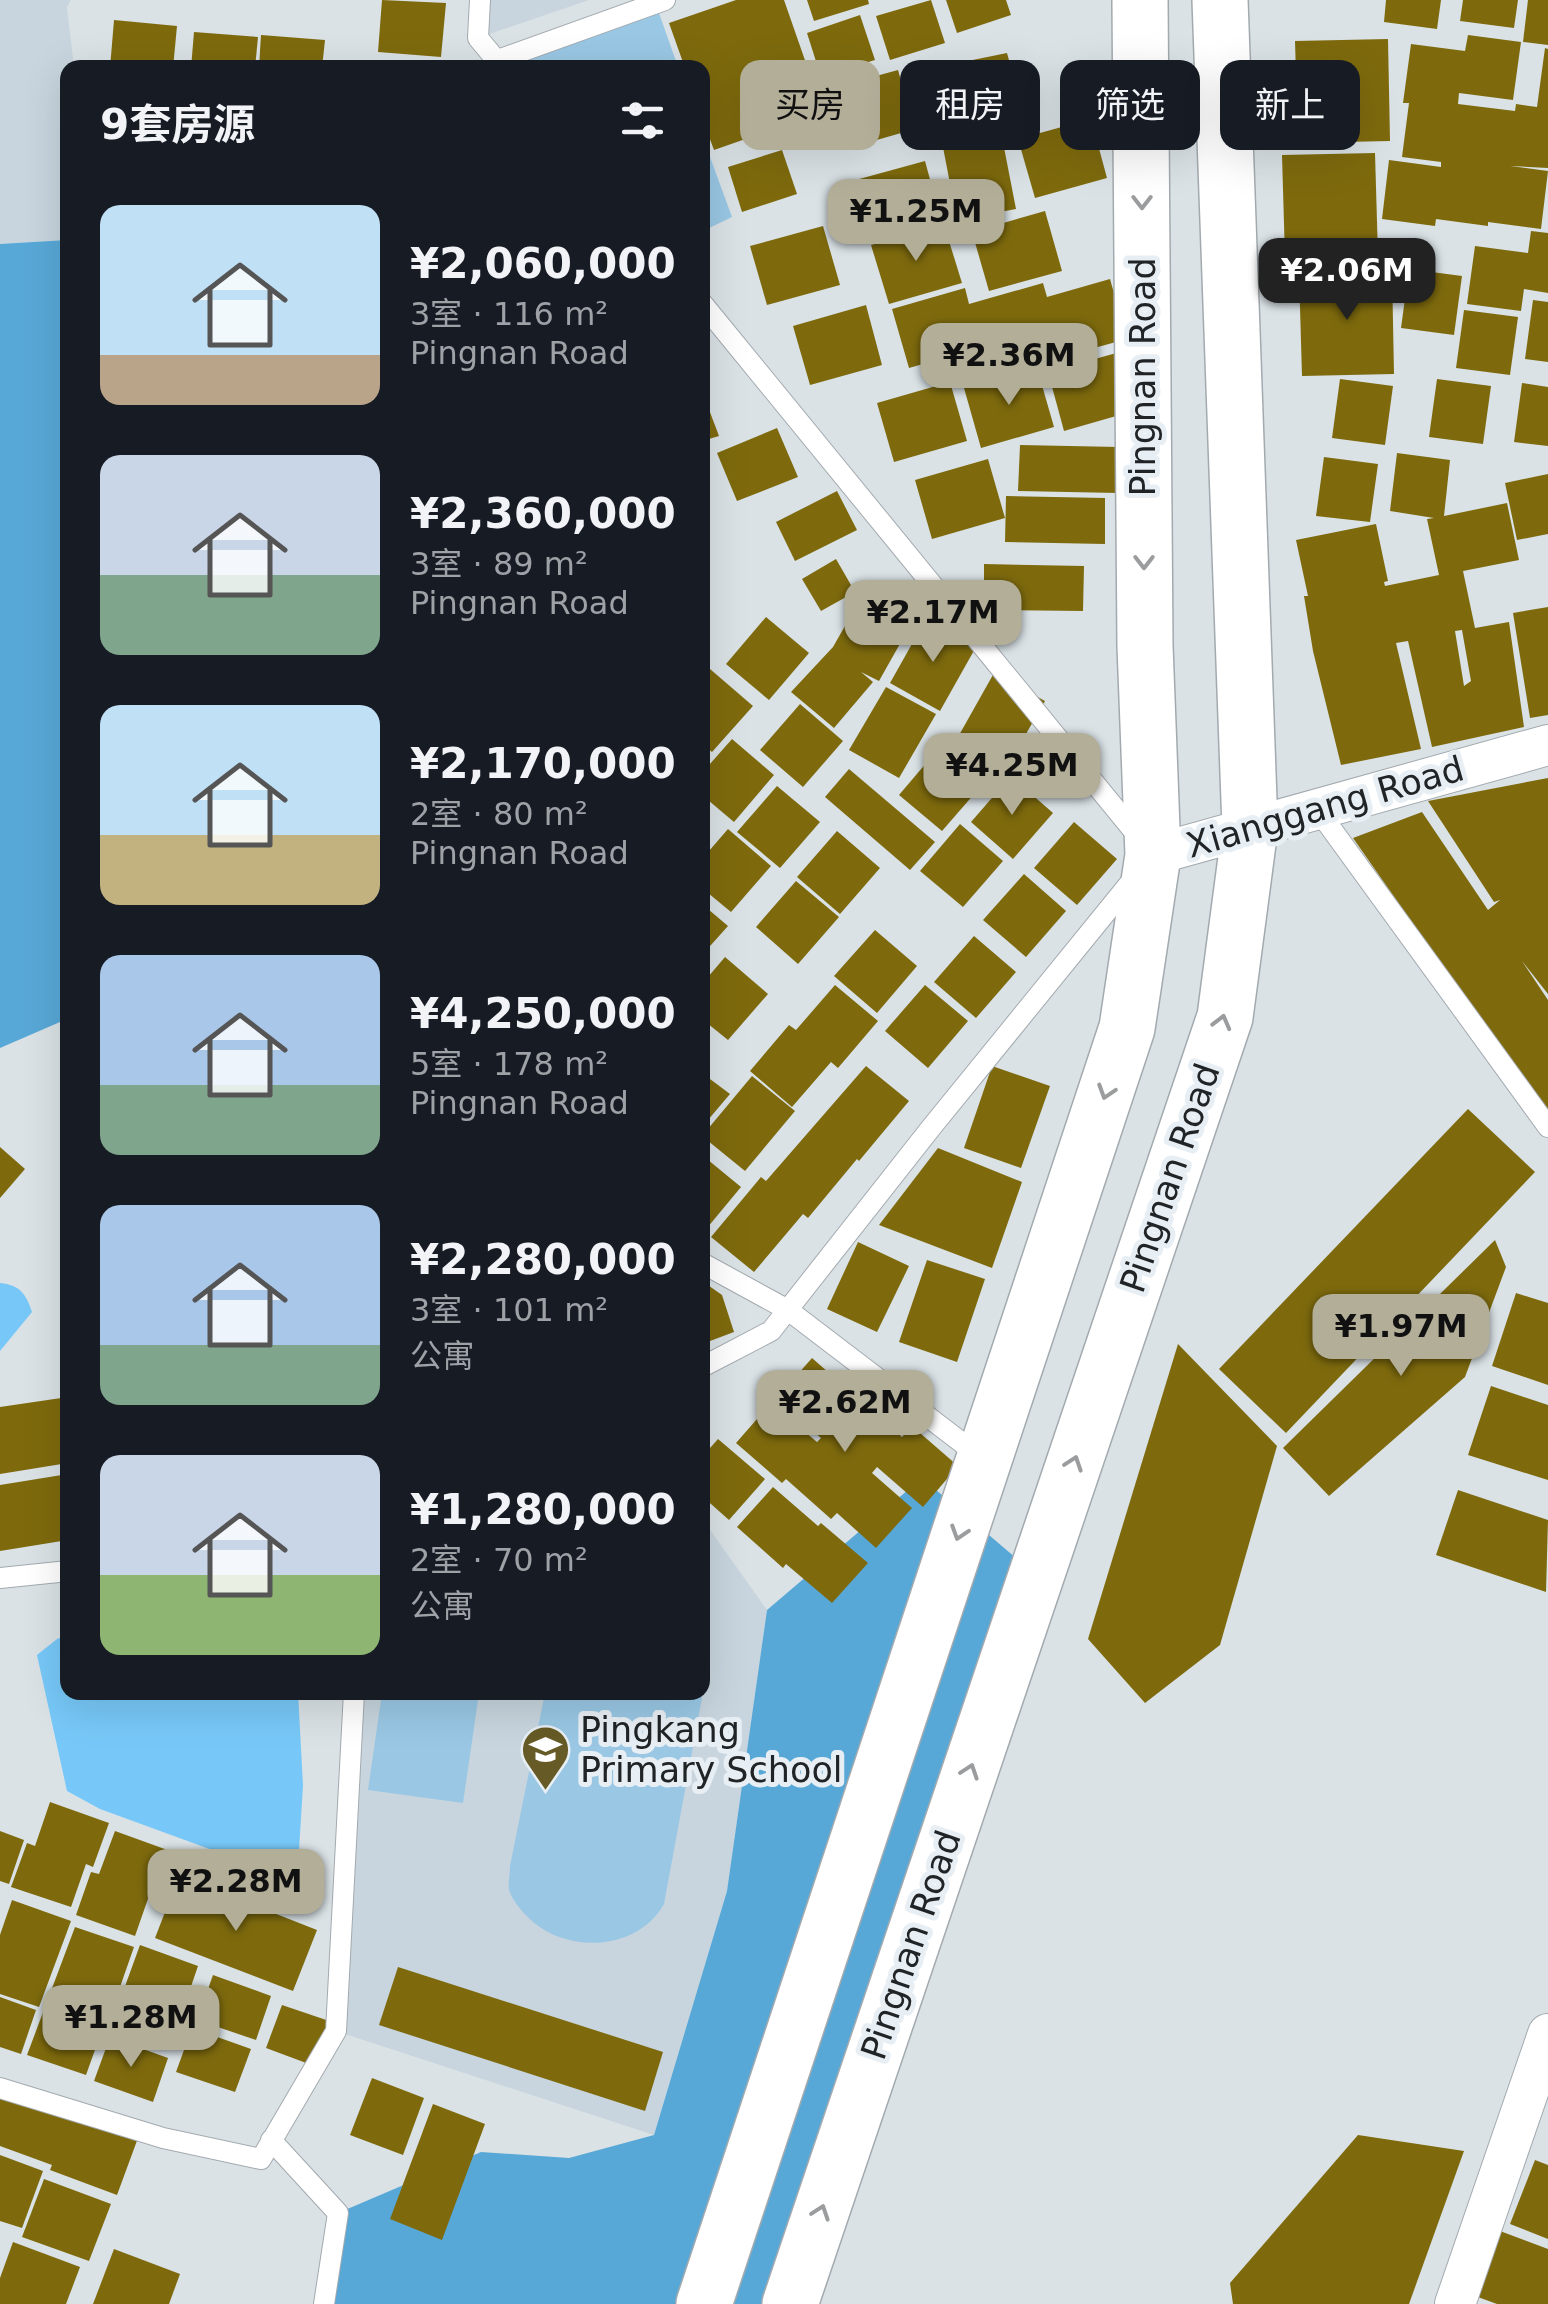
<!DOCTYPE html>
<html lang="zh">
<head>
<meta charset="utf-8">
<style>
  :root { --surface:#171b24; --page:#20242c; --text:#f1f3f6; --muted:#9ea1a6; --accent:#b2ae98 }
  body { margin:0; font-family:"DejaVu Sans","Noto Sans SC",sans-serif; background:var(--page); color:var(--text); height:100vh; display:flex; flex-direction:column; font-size:38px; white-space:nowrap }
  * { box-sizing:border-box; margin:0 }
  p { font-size:32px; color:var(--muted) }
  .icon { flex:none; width:55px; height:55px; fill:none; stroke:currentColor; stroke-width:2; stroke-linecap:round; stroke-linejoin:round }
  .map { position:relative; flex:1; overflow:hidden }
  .side { position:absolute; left:60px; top:60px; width:650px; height:1640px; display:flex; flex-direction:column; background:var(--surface); border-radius:20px; box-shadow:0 10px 40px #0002 }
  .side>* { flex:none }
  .banner { position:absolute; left:740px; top:60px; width:658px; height:90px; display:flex; gap:20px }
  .price { position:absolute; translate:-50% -85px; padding:0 22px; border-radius:20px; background:var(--accent); color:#111; font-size:32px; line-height:65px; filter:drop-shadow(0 2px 5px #0008) }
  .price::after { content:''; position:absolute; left:50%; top:60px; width:30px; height:22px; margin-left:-15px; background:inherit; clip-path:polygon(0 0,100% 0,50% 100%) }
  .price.current { background:#222; color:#fff }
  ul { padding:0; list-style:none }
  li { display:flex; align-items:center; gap:30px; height:250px; padding:0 40px }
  li span { display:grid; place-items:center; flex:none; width:280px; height:200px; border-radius:20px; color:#555 }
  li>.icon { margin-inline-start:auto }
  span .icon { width:120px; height:120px; fill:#fffc; stroke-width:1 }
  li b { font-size:42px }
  h2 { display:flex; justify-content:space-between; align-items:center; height:120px; padding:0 40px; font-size:42px }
  .tag { padding:0 35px; border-radius:20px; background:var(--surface); box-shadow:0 10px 40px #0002; font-size:35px; line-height:90px }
  .tag.current { background:var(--accent); color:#111 }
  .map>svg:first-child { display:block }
  .built { fill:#c8d5de }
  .green { fill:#99c7e4 }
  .forest { fill:#58a8d7 }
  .water { fill:#77c8f8 }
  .building { fill:#7e6a0d; fill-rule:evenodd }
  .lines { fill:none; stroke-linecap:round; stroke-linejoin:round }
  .lane-casing { stroke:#a3aaaf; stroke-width:22 }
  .street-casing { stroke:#a3aaaf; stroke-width:42 }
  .secondary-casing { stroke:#a3aaaf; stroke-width:58 }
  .lane { stroke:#fff; stroke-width:20 }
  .street { stroke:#fff; stroke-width:40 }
  .secondary { stroke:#fff; stroke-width:55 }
  .oneway { stroke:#9b9c9d }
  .labels { text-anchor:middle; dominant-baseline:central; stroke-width:10; stroke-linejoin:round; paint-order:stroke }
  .street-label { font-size:35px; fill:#212426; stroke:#e8eff4 }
  .poi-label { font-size:35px; fill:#212426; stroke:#e8eff4; text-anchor:start }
</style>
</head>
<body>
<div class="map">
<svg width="1548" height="2304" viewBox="0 0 1548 2304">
  <rect width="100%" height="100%" fill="#dae2e6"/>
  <g class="built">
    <path d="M0 0H71L67 7 74 67 68 68 67 240 0 244Z"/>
    <path d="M480 0H589L478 38Z"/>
    <path d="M703 1520 767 1610 727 1891 654 2135 336 2031 354 1693 702 1692Z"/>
  </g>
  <g class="green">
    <path d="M659 13 678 67 527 68 522 62Z"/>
    <path d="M702 135 732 217 703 231H702Z"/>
    <path d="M382 1693H479L463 1803 368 1790Z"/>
    <path d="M545 1693 700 1692 702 1698 664 1904C638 1950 571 1954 533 1922 524 1914 513 1902 509 1890 508 1884 510 1873 510 1866Z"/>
  </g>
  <g class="forest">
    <path d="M67 240V1019L0 1048V244Z"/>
    <path d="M922 1478 1036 1575 790 2304H324L338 2213 481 2152 569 2158 654 2135 727 1891 767 1610Z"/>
  </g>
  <g class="water">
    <path d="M0 1283C20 1285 26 1294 32 1312L0 1351Z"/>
    <path d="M67 1635 68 1692 298 1693 303 1785 298 1867 275 1873 100 1809 67 1791 37 1655 57 1639Z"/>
  </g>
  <g class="building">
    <path d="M382 0 446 3 441 57 378 52Z"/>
    <path d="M736 0H784L823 112 714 150 702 118V68H685L669 23Z"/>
    <path d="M807 0H868L869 4 814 21Z"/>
    <path d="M931 0 945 43 890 60 876 16Z"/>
    <path d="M946 0H1006L1011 15 957 33Z"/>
    <path d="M1386 0H1441L1437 29 1384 22Z"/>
    <path d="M1463 0H1518L1514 28 1460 21Z"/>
    <path d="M1528 0H1548V45L1523 42Z"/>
    <path d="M860 15 875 60 821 77 807 33Z"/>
    <path d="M114 20 177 26 173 68H110Z"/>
    <path d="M194 32 258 37 255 68H191Z"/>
    <path d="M261 35 325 40 322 68H259Z"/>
    <path d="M1468 35 1521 42 1513 100 1459 93 1458 104 1515 111 1516 104 1537 107 1545 48 1548 49V168L1510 166 1548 171 1541 229 1488 222V226L1436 219 1435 226 1382 219 1389 160 1441 167V162L1402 157 1409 103H1403L1411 44 1465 51Z"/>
    <path d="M1388 39 1390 141 1298 143 1295 41Z"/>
    <path d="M1007 53 1017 89 942 105 948 65Z"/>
    <path d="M898 70 915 129 842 150 825 90Z"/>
    <path d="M1024 99 1029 126 1001 132 1016 209 957 220 937 116Z"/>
    <path d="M1091 119 1107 178 1035 198 1018 139Z"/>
    <path d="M782 150 797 194 742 212 728 167Z"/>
    <path d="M1375 153 1378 256 1285 258 1282 155Z"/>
    <path d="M925 161 941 220 868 240 852 181Z"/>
    <path d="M1045 211 1062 271 989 291 972 232Z"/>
    <path d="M944 225 962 283 889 304 871 245Z"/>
    <path d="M823 226 840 285 767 305 750 246Z"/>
    <path d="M1531 231 1548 233V293L1524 289 1521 311 1467 304 1475 246 1528 253Z"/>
    <path d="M1409 269 1462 276 1454 335 1401 328Z"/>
    <path d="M1392 271 1394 374 1302 376 1299 273Z"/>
    <path d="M1110 279 1127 339 1054 359 1050 345 987 363 982 347 909 368 892 309 965 288 969 304 1043 283 1047 297Z"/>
    <path d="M1533 300 1548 302V362L1525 359Z"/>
    <path d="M866 305 882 365 810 385 793 326Z"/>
    <path d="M1464 310 1518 317 1510 375 1456 368Z"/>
    <path d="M1120 352 1137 410 1064 431 1048 372Z"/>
    <path d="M1037 368 1054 427 981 448 964 388Z"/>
    <path d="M1340 379 1393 386 1385 445 1332 438Z"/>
    <path d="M1437 379 1491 386 1483 444 1429 437Z"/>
    <path d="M950 382 967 441 894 462 877 403Z"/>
    <path d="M1522 383 1548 387V446L1514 442Z"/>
    <path d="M702 391 719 436 702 441Z"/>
    <path d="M777 428 798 477 737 501 717 453Z"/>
    <path d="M1020 445 1119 447 1118 493 1018 491Z"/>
    <path d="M1397 453 1450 460 1444 516 1507 503 1519 560 1463 571 1475 628 1509 622 1524 727 1432 747 1408 641 1396 643 1421 749 1341 765 1313 651 1304 596H1308L1296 540 1376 524 1388 581 1384 582 1385 586 1439 575 1427 519 1434 518 1390 511ZM1462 630 1471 681 1464 686 1455 631Z"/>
    <path d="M1324 457 1378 464 1370 522 1316 516Z"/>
    <path d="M988 459 1005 518 932 539 915 480Z"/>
    <path d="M1548 474V534L1517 540 1505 483Z"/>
    <path d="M837 491 857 530 795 561 776 522Z"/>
    <path d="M1006 496 1105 498V544L1005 542Z"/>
    <path d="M836 559 855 592 821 611 802 579Z"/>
    <path d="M984 564 1084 566 1083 611 984 610Z"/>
    <path d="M866 589 915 617 879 681 861 672 873 682 834 728 791 692 833 647Z"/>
    <path d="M1548 607V715L1530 718 1513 613Z"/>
    <path d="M766 617 809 653 769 700 726 664Z"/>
    <path d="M926 619 976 647 940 711 890 683Z"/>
    <path d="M710 669 753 706 712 752 702 744V678Z"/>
    <path d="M994 673 1045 701 1008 765 958 737Z"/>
    <path d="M886 687 936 714 899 778 849 750Z"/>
    <path d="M800 704 843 741 803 787 760 750Z"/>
    <path d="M732 739 774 775 734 822 702 795V773Z"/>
    <path d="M939 748 982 785 942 831 899 795Z"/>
    <path d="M849 769 935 842 910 870 825 797Z"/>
    <path d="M1011 776 1053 813 1013 859 971 822Z"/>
    <path d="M1548 778V994L1522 961 1548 1000V1117L1353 838 1422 812 1488 910 1500 900 1494 902 1428 801Z"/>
    <path d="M777 786 820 822 780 868 737 832Z"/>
    <path d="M1074 822 1117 859 1077 905 1034 868Z"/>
    <path d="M960 824 1003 861 963 907 920 871Z"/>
    <path d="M728 829 771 866 731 912 702 888V859Z"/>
    <path d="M837 831 880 868 840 914 797 877Z"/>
    <path d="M1024 874 1066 911 1026 957 983 920Z"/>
    <path d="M796 881 839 917 798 964 756 927Z"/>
    <path d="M702 904 728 926 702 955Z"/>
    <path d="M875 930 917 966 877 1013 834 976Z"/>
    <path d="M974 936 1016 972 976 1018 934 982Z"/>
    <path d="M725 957 768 994 728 1040 702 1019V984Z"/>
    <path d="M835 985 878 1021 838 1068 831 1062 792 1107 750 1071 789 1025 796 1030Z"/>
    <path d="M925 985 968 1021 928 1068 885 1031Z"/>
    <path d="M866 1066 909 1101 859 1161 857 1159 808 1218 803 1214 754 1272 711 1237 761 1177 766 1181Z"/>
    <path d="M992 1066 1050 1086 1021 1168 964 1148Z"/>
    <path d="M702 1073 730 1094 702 1127Z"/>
    <path d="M752 1076 795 1111 745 1171 702 1136Z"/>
    <path d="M1468 1109 1535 1172 1286 1433 1219 1369Z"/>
    <path d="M0 1147 25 1169 0 1198Z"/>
    <path d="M938 1148 1022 1182 992 1268 879 1225Z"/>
    <path d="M702 1155 741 1187 702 1234Z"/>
    <path d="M1495 1240 1506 1267 1465 1377 1329 1496 1283 1448Z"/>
    <path d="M858 1242 909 1266 877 1332 827 1309Z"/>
    <path d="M927 1260 985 1279 957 1362 899 1342Z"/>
    <path d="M702 1281 722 1295 734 1332 702 1344Z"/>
    <path d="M1516 1293 1548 1303V1385L1492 1366Z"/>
    <path d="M1178 1344 1277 1446 1220 1645 1145 1703 1088 1639Z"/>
    <path d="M812 1358 902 1437 912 1426 958 1466 923 1507 877 1467 872 1473 912 1508 876 1548 837 1513 831 1519 786 1479 782 1483 736 1443 771 1403 817 1442 821 1438 776 1399Z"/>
    <path d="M1491 1386 1548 1405V1480L1468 1455Z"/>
    <path d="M68 1397V1463L0 1474V1407Z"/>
    <path d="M718 1439 765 1479 729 1520 702 1496V1457Z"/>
    <path d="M68 1474V1540L0 1551V1485Z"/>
    <path d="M773 1487 818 1526 821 1523 868 1563 832 1603 786 1564 783 1568 737 1527Z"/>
    <path d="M1458 1490 1548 1520 1546 1592 1436 1555Z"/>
    <path d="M50 1802 109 1823 93 1867 86 1864 71 1907 11 1887 27 1843 35 1846Z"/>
    <path d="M0 1831 24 1840 9 1884 0 1881Z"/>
    <path d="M115 1831 173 1852 158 1896 150 1893 135 1936 76 1915 91 1872 99 1874Z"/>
    <path d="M179 1876 317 1930 293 1991 155 1938Z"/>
    <path d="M12 1900 71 1921 39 2007 0 1994V1935Z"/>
    <path d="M75 1927 134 1947 120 1987 124 1989 140 1945 198 1966 183 2010 175 2007 160 2050 105 2031 101 2033 86 2075 27 2055Z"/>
    <path d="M398 1967 663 2052 645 2111 379 2025Z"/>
    <path d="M213 1975 271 1996 256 2040 197 2020Z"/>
    <path d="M0 1997 36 2010 21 2054 0 2047Z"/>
    <path d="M282 2005 341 2025 325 2070 266 2048Z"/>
    <path d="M192 2028 251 2049 235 2092 176 2072Z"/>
    <path d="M110 2037 168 2058 153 2102 94 2081Z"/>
    <path d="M372 2078 424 2098 403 2155 350 2135Z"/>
    <path d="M0 2097 138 2138 117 2195 50 2170 52 2165 0 2146Z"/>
    <path d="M433 2104 485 2124 442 2240 390 2219Z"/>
    <path d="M1358 2135 1464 2151 1409 2304H1233L1230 2283Z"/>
    <path d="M0 2155 43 2171 22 2228 0 2221Z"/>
    <path d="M1535 2160 1548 2165V2239L1510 2224Z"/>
    <path d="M44 2179 111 2204 89 2261 22 2237Z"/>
    <path d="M1500 2231 1548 2249V2304H1497L1475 2296Z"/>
    <path d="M13 2242 80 2267 66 2304H0V2278Z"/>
    <path d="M114 2249 180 2274 169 2304H93Z"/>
  </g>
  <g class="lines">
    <defs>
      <g id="lane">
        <path d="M480 0 478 38 503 68"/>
        <path d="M498 60 665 0"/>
        <path d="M702 303 1141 840"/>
        <path d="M1317 809 1548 1127"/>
        <path d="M702 1263 788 1310 982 1458"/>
        <path d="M702 1367 771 1331 930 1129 1134 878"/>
        <path d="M0 1578 68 1571"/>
        <path d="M0 2088 163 2138 261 2159 336 2031 354 1692"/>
        <path d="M271 2140 338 2213 324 2304"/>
      </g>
      <g id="street">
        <path d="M1153 855 1548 745"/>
        <path d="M1455 2304 1548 2034"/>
      </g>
      <g id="secondary">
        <path d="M704 2304 1127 1028 1153 855 1145 646 1140 0"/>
        <path d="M790 2304 1225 1017 1250 828 1220 0"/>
      </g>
    </defs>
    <use href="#lane" class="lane-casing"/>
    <use href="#street" class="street-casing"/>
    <use href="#secondary" class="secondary-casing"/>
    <use href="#lane" class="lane"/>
    <use href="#street" class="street"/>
    <use href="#secondary" class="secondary"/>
  </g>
  <defs><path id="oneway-chevron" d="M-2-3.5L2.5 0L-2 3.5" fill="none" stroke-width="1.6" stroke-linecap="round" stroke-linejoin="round" transform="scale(2.5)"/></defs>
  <g class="oneway">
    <use href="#oneway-chevron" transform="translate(1142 202) rotate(90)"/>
    <use href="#oneway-chevron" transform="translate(1144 562) rotate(90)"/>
    <use href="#oneway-chevron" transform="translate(1222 1022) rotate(-75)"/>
    <use href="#oneway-chevron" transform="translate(1106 1092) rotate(108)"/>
    <use href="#oneway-chevron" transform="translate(1074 1463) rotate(-71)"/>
    <use href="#oneway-chevron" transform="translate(959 1533) rotate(108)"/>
    <use href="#oneway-chevron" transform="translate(970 1771) rotate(-71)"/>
    <use href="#oneway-chevron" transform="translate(821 2212) rotate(-71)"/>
  </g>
  <defs>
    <symbol id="school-pin" viewBox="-11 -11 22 30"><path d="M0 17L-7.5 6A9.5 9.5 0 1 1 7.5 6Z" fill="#665a26" stroke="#e8eff4"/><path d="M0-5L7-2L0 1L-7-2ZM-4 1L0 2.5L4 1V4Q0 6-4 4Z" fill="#fff"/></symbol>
  </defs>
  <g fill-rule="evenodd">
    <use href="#school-pin" x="518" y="1722" width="55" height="75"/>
  </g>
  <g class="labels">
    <g class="street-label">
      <text transform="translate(1143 377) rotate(-90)">Pingnan Road</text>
      <text transform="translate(1325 807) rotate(-16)">Xianggang Road</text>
      <text transform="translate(1170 1178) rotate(-71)">Pingnan Road</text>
      <text transform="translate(911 1945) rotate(-71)">Pingnan Road</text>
    </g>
    <g class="poi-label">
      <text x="580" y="1730">Pingkang<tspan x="580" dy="40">Primary School</tspan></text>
    </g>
  </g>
</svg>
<b class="price" style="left:916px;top:264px">¥1.25M</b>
<b class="price current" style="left:1347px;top:323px">¥2.06M</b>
<b class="price" style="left:1009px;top:408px">¥2.36M</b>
<b class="price" style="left:933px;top:665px">¥2.17M</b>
<b class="price" style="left:1012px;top:818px">¥4.25M</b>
<b class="price" style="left:1401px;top:1379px">¥1.97M</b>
<b class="price" style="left:845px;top:1455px">¥2.62M</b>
<b class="price" style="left:236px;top:1934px">¥2.28M</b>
<b class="price" style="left:131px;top:2070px">¥1.28M</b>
<div class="banner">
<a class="tag current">买房</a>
<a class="tag">租房</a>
<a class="tag">筛选</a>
<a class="tag">新上</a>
</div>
<section class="side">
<h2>9套房源<svg class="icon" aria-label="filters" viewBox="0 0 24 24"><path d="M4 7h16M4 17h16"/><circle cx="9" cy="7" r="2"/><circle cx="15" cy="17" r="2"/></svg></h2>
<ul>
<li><span style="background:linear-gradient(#bfe0f5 75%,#b9a48a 0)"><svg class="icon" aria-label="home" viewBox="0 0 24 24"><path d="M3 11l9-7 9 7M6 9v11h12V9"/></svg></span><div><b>¥2,060,000</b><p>3室 · 116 m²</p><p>Pingnan Road</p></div></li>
<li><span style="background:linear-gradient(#c9d6e8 60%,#7fa58c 0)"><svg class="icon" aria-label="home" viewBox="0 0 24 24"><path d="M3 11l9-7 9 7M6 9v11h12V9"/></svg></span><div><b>¥2,360,000</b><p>3室 · 89 m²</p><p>Pingnan Road</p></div></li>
<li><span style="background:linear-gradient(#bfe0f5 65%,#c2b280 0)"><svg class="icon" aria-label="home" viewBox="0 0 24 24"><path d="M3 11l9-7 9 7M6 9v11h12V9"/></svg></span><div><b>¥2,170,000</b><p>2室 · 80 m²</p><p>Pingnan Road</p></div></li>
<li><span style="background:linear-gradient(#a9c7e8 65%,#7fa58c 0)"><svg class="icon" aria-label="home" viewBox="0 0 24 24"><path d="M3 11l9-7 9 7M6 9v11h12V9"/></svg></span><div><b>¥4,250,000</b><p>5室 · 178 m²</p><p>Pingnan Road</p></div></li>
<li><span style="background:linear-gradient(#a9c7e8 70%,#7fa58c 0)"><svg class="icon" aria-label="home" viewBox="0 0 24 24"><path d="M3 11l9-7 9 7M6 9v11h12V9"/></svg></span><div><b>¥2,280,000</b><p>3室 · 101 m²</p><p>公寓</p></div></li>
<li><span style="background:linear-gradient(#c9d6e8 60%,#8fb573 0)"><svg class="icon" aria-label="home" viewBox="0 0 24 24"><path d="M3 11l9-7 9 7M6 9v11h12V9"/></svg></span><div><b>¥1,280,000</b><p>2室 · 70 m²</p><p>公寓</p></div></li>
</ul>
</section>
</div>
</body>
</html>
